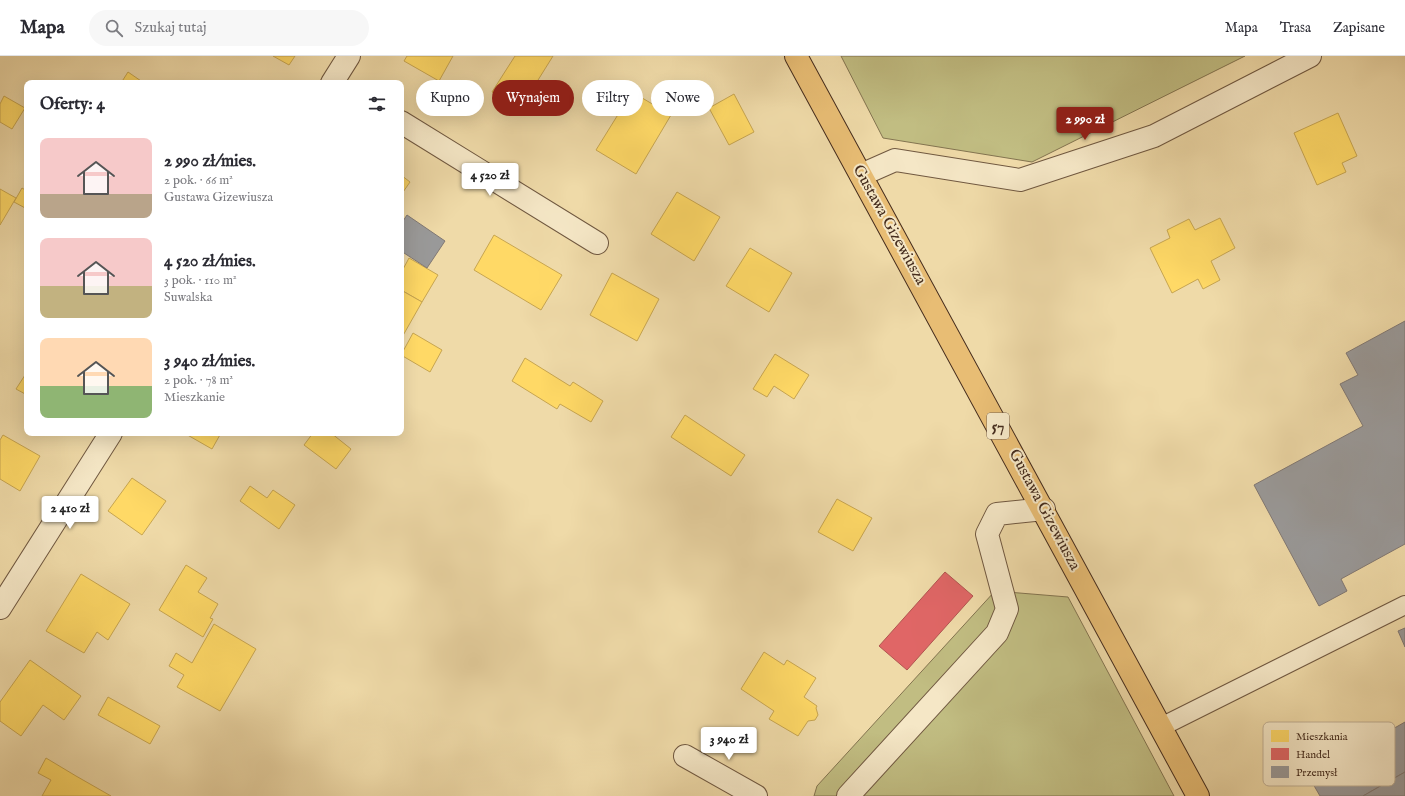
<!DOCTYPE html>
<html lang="pl">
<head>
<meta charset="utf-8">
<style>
  :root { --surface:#fff; --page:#f7f7f7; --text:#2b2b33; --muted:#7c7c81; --line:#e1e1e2; --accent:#8f2418 }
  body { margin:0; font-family:"IM FELL English",serif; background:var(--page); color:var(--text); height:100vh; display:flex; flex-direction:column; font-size:15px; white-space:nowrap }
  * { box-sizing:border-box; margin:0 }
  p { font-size:13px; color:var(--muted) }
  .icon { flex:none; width:22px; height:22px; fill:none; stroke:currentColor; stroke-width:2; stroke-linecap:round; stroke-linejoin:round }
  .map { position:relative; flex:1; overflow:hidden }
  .drawer { position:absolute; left:24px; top:24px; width:380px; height:356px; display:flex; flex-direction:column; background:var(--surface); border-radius:8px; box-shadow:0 4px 16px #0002 }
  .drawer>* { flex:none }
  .hud { position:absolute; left:416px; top:24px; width:380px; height:36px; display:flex; gap:8px }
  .price { position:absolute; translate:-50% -34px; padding:0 9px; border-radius:4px; background:#fff; color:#222; font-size:13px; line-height:26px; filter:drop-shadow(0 1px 2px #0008) }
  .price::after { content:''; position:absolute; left:50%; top:24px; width:12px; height:9px; margin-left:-6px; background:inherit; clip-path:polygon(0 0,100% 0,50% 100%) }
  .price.active { background:var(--accent); color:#fff }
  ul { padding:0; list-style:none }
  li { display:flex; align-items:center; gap:12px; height:100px; padding:0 16px }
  li span { display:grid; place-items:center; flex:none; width:112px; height:80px; border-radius:8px; color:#555 }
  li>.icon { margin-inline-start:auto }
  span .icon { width:48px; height:48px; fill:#fffc; stroke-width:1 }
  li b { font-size:17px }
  h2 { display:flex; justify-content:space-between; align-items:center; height:48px; padding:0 16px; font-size:17px }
  .pill { padding:0 14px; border-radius:18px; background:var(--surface); box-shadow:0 4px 16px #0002; font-size:14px; line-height:36px }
  .pill.active { background:var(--accent); color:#fff }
  header { display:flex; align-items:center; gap:24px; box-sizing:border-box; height:56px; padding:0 20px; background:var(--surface); border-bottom:1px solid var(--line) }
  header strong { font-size:19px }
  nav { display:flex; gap:22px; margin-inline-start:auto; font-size:14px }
  .search { width:280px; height:36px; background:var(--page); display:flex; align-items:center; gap:10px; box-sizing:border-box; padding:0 14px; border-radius:22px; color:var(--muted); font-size:15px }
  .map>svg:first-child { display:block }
  .green { fill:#c1bd82; stroke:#837450 }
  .homes { fill:#ffd966; stroke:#c7a550 }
  .shops { fill:#e06666; stroke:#b25550 }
  .industry { fill:#999; stroke:#807874 }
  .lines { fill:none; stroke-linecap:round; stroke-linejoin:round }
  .service-casing { stroke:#705840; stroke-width:20 }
  .minor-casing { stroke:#705840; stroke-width:24 }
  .primary-casing { stroke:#452c1d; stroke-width:24 }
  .service { stroke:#f5e7c6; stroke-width:18 }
  .minor { stroke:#f5e7c6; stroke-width:22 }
  .primary { stroke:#e8bd74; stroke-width:22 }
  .labels { text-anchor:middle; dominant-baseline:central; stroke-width:4; stroke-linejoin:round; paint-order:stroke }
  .shield { fill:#f5e7c6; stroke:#7a6450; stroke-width:1 }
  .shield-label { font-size:15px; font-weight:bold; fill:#452c1d }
  .street-label { font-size:16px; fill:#452c1d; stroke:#f5e7c6 }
  .key { fill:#f5e7c6; stroke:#c0af93; stroke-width:1 }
  .key-label { font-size:11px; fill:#452c1d }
</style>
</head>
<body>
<header>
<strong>Mapa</strong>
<div class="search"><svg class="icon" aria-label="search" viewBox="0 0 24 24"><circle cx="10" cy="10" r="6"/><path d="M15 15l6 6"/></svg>Szukaj tutaj</div>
<nav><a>Mapa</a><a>Trasa</a><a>Zapisane</a></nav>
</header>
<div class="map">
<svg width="1405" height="740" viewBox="0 0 1405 740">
  <rect width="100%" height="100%" fill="#efdaa8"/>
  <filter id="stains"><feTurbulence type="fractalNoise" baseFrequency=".005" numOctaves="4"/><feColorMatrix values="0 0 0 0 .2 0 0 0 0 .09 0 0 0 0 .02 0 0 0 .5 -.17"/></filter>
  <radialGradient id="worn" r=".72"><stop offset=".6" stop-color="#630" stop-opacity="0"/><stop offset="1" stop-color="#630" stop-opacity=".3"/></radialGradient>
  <g class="green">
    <path d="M841 0H1245L1032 106 883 82Z"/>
    <path d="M995 535 1068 541 1174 740H814L817 730Z"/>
  </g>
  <g class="homes">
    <path d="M273 0H295L289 9Z"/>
    <path d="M407 0H453L439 25 404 5Z"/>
    <path d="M515 0H553L520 53 492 36Z"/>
    <path d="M128 16 144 27H121Z"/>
    <path d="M632 36 671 59 636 118 596 94Z"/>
    <path d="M734 38 754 76 729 89 709 52Z"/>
    <path d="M4 40 25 52 12 73 0 66V48Z"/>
    <path d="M1338 57 1357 100 1342 107 1346 116 1317 129 1294 77Z"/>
    <path d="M401 119 410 126 401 139Z"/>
    <path d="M22 132 27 135V153L14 146Z"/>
    <path d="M0 133 16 142 0 169Z"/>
    <path d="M677 136 720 161 694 205 651 178Z"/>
    <path d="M1220 162 1235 192 1211 205 1220 224 1203 233 1198 223 1172 237 1150 192 1170 182 1167 174 1189 163 1195 174Z"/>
    <path d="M494 179 562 219 541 254 474 214Z"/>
    <path d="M750 192 792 217 769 256 726 230Z"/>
    <path d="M409 202 438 219 422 246 401 234V217Z"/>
    <path d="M612 217 659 243 637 285 590 259Z"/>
    <path d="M401 234 422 246 401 283Z"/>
    <path d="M413 277 442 294 430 316 401 299Z"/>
    <path d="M775 298 809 319 794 343 774 330 767 341 753 333Z"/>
    <path d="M525 302 570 330 573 326 603 345 591 366 560 348 557 353 512 325Z"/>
    <path d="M27 316V339L16 333Z"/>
    <path d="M685 359 745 399 731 420 671 381Z"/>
    <path d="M184 377H221L212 393Z"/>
    <path d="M313 377H331L351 393 336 413 304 389Z"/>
    <path d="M3 379 40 400 20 435 0 423V384Z"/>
    <path d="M132 422 166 445 142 479 108 455Z"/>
    <path d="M250 430 267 442 273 434 295 449 279 473 240 445Z"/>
    <path d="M837 443 872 462 853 495 818 476Z"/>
    <path d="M186 509 207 522 198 536 218 548 210 562 213 563 203 581 159 554Z"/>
    <path d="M81 518 130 548 108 584 97 576 84 597 46 575Z"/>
    <path d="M214 568 256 593 220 655 177 631 184 619 169 610 176 597 192 607Z"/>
    <path d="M764 596 784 609 787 604 816 622 804 641 817 650 816 652 818 659 815 664 808 665 798 680 769 663 774 655 741 633Z"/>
    <path d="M30 604 81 640 64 664 43 649 21 680 0 665V646Z"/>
    <path d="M108 641 160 670 150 688 98 659Z"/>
    <path d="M46 702 76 720 111 740H42L51 724 38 717Z"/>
  </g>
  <path class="shops" d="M945 516 973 540 907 614 879 590Z"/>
  <g class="industry">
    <path d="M407 159 445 185 427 212 401 195V168Z"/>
    <path d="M1405 265V488L1341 523 1347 535 1319 550 1254 429 1363 370 1340 328 1358 319 1346 297Z"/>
    <path d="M1405 572V591L1398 575Z"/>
    <path d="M1405 666V716L1363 740H1320L1309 721Z"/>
    <path d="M1405 716V740H1363Z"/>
  </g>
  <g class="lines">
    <defs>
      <path id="service" d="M1161 671 1405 549"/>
      <g id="minor">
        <path d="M332 27 349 0"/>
        <path d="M401 66 597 187"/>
        <path d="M861 119 895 104 1020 124 1154 80 1310 0"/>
        <path d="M0 552 111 377"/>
        <path d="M685 700 756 740"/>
        <path d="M848 740 997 577 1007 553 987 478 997 458 1044 453"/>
      </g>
      <path id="primary" d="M796 0 1198 740"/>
    </defs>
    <use href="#service" class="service-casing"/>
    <use href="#minor" class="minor-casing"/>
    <use href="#primary" class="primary-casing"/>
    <use href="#service" class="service"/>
    <use href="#minor" class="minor"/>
    <use href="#primary" class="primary"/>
  </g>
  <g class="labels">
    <rect class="shield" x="987" y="357" width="22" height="26" rx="3"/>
    <g class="shield-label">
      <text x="998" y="370">57</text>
    </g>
    <g class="street-label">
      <text transform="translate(889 169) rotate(61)">Gustawa Gizewiusza</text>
      <text transform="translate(1044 454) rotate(62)">Gustawa Gizewiusza</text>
    </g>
  </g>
  <rect x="1263" y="666" width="132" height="64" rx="6" class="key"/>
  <rect x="1271" y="674" width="18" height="12" fill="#ffd966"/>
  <rect x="1271" y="692" width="18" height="12" fill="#e06666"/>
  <rect x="1271" y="710" width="18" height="12" fill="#999"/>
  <g class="key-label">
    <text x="1296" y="684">Mieszkania</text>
    <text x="1296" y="702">Handel</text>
    <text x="1296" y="720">Przemysł</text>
  </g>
  <rect width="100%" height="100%" filter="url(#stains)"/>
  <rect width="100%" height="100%" fill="url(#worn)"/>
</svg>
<b class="price active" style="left:1085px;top:85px">2 990 zł</b>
<b class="price" style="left:490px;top:141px">4 520 zł</b>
<b class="price" style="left:70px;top:474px">2 410 zł</b>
<b class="price" style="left:729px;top:705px">3 940 zł</b>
<div class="hud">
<a class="pill">Kupno</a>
<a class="pill active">Wynajem</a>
<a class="pill">Filtry</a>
<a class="pill">Nowe</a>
</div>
<section class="drawer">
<h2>Oferty: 4<svg class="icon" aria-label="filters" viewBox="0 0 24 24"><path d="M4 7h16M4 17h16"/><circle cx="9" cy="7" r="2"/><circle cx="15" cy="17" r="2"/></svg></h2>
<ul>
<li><span style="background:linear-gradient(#f6c9c9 70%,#b9a48a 0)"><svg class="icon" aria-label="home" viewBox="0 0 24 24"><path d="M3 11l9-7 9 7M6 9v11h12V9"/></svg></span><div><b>2 990 zł/mies.</b><p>2 pok. · 66 m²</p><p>Gustawa Gizewiusza</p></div></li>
<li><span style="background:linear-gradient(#f6c9c9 60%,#c2b280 0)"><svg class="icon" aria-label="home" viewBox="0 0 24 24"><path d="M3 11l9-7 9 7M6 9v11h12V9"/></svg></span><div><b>4 520 zł/mies.</b><p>3 pok. · 110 m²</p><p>Suwalska</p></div></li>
<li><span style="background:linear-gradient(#ffd9b3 60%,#8fb573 0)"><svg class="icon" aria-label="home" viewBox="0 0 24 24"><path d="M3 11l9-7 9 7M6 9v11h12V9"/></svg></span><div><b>3 940 zł/mies.</b><p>2 pok. · 78 m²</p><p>Mieszkanie</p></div></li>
</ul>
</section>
</div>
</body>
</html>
